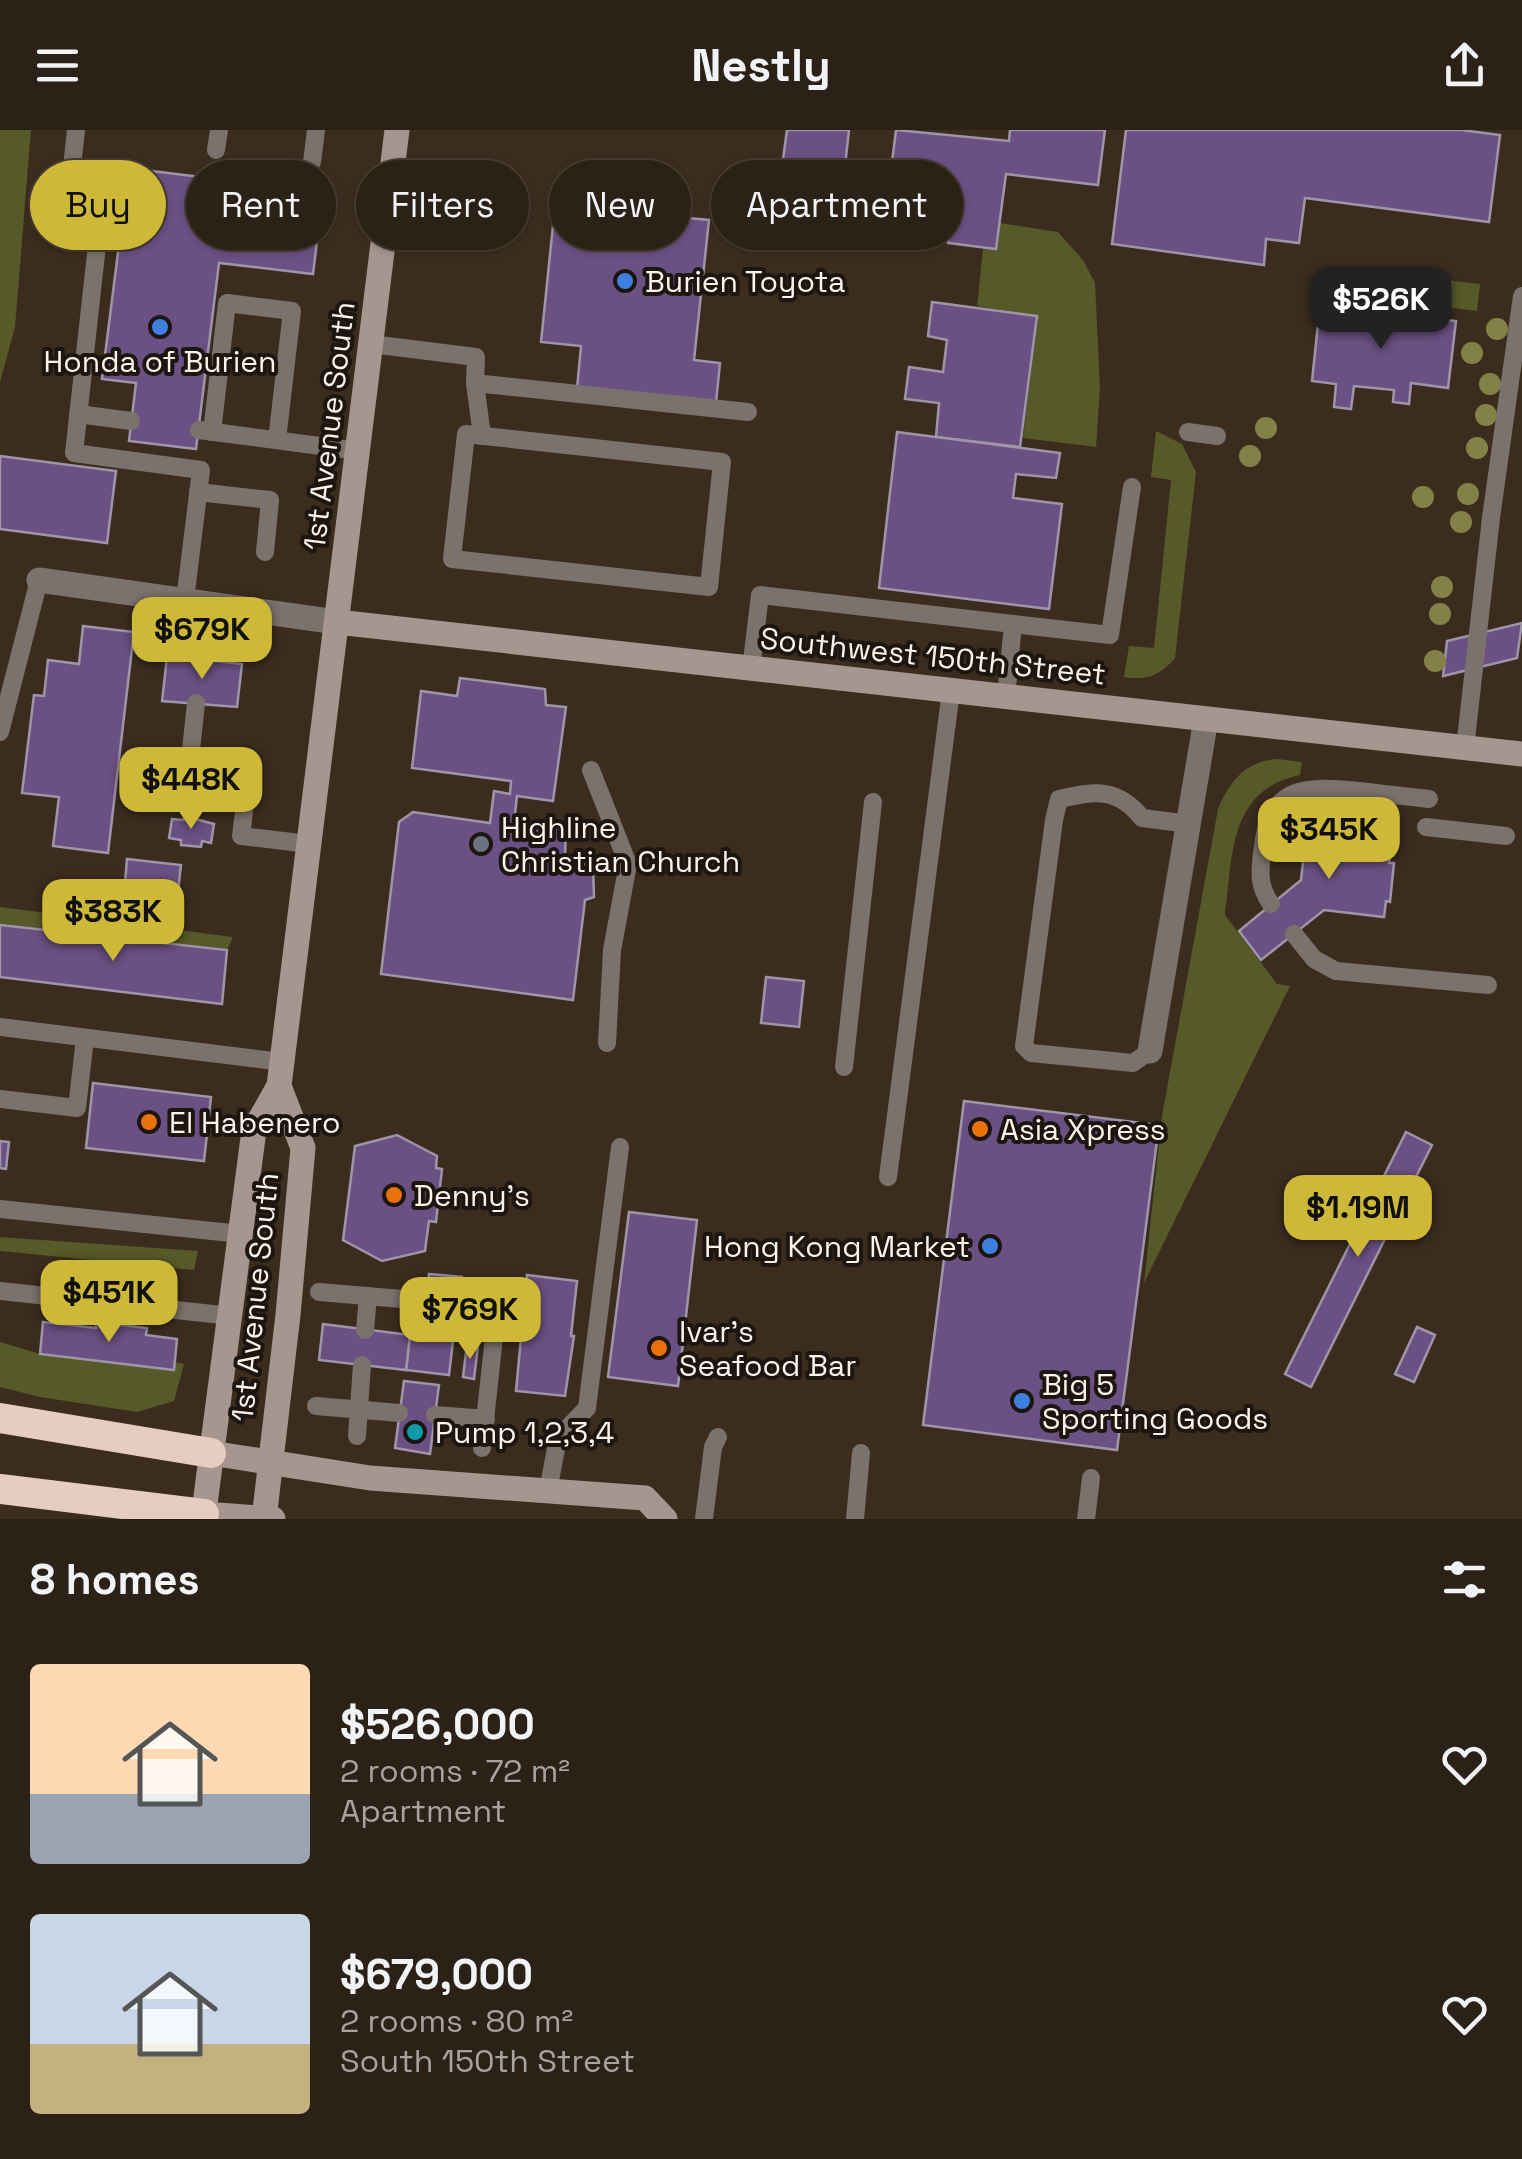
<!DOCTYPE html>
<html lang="en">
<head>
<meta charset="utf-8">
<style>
  :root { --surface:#2c2116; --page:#382e23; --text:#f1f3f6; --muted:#a6a3a1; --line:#483e35; --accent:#ceb837 }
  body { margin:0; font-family:"Space Grotesk",sans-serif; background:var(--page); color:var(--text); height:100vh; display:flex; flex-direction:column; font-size:38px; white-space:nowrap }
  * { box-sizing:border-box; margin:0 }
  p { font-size:32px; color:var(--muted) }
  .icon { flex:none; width:55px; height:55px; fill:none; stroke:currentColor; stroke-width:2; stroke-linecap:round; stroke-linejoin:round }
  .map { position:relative; height:1389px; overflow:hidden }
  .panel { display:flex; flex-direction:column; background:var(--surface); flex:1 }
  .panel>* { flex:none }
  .top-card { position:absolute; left:30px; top:30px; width:1000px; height:90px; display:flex; gap:20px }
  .price { position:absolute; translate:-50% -85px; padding:0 22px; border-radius:20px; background:var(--accent); color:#111; font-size:32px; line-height:65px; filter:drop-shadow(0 2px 5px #0008) }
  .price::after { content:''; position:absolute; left:50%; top:60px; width:30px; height:22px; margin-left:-15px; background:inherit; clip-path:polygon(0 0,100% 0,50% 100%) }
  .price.active { background:#222; color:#fff }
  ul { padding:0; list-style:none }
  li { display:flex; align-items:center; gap:30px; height:250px; padding:0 30px }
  li span { display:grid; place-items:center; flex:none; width:280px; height:200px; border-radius:10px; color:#555 }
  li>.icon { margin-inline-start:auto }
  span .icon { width:120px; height:120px; fill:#fffc; stroke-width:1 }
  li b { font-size:42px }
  h2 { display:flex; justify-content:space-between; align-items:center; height:120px; padding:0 30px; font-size:42px }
  .chip { padding:0 35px; border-radius:45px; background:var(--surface); box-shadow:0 2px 8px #0004,0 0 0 2px var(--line); font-size:35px; line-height:90px }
  .chip.active { background:var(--accent); color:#111 }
  header { display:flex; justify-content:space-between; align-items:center; height:130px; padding:0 30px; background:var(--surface); font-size:45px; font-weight:700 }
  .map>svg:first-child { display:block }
  .green { fill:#565928 }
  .building { fill:#6b5083; stroke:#9f95a9; stroke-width:2.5 }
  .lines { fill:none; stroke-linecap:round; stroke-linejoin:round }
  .lane { stroke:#7c726d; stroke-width:18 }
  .street { stroke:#7c726d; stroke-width:25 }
  .secondary { stroke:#a79690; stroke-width:25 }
  .highway { stroke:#e6cdc2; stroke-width:30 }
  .tree { fill:#848148 }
  .shop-dot { fill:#3f7fe0; stroke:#1d1610; stroke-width:4 }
  .worship-dot { fill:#6b7280; stroke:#1d1610; stroke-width:4 }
  .food-dot { fill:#e8710a; stroke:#1d1610; stroke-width:4 }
  .culture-dot { fill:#0f9aa8; stroke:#1d1610; stroke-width:4 }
  .labels { text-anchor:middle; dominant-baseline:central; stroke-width:8; stroke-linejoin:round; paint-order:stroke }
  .poi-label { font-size:30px; fill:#fcf2e9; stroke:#1d1610; text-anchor:start }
  .street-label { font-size:30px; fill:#fcf2e9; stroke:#1d1610 }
</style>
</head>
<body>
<header><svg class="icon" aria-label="menu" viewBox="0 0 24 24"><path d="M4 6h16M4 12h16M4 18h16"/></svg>Nestly<svg class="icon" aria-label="share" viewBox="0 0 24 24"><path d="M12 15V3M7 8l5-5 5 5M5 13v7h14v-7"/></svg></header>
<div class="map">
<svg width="1522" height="1389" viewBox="0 0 1522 1389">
  <rect width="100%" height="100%" fill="#3b2c1e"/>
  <g class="green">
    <path d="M0 0H31L15 197 0 252Z"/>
    <path d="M1000 93 1058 102 1083 130 1095 153 1100 258 1096 317 1023 308 1038 186 977 176 983 119 996 120Z"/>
    <path d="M1330 137 1480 154 1477 181 1327 163Z"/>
    <path d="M1156 301 1182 314 1196 342 1175 528C1161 545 1146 551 1124 547L1129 516 1154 518 1171 350 1151 347Z"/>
    <path d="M1278 629 1302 632 1300 645C1228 660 1233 726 1225 785L1277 854 1290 856 1144 1153 1162 986 1218 679C1230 651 1245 631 1278 629Z"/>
    <path d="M0 777 233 807 227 820 0 795Z"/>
    <path d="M0 1107 198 1121 194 1140 0 1121Z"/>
    <path d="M0 1212 40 1224 173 1240 174 1232 184 1234 174 1271 137 1282 40 1267 0 1257Z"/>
  </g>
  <g class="building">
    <path d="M787 0H849L845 36 783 29Z"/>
    <path d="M896 0 1009 11 1010 0H1105L1098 55 1006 44 996 119 948 113 955 65 889 56Z"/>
    <path d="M1126 0H1461L1500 5 1489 92 1305 68 1299 113 1266 109 1264 135 1112 114Z"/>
    <path d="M103 35 323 62 313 144 219 133 196 319 129 311 136 253 102 249 125 67 99 63Z"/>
    <path d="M615 51 680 58 677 87 709 90 694 230 720 233 716 273 577 259 581 216 541 212 555 76 612 81Z"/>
    <path d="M932 172 1037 186 1020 317 936 307 939 273 905 269 909 237 943 242 947 210 928 206Z"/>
    <path d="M1320 175 1456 191 1448 258 1411 253 1409 274 1393 272 1394 260 1354 256 1351 279 1334 277 1336 254 1312 251Z"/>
    <path d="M897 302 1060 323 1056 348 1016 344 1013 368 1062 374 1049 479 879 458Z"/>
    <path d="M0 326 116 341 107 413 0 399Z"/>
    <path d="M1522 493 1517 528 1443 546 1447 511Z"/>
    <path d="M83 496 134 502 108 723 53 716 59 667 22 663 34 565 44 566 48 530 79 534Z"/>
    <path d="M172 526 242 534 237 577 162 571 167 527Z"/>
    <path d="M460 548 545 559 546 575 566 577 553 671 517 666 514 692 566 700 565 727 593 737 594 767 585 770 573 870 381 844 399 692 413 682 490 693 494 661 510 664 511 651 412 638 421 561 457 566Z"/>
    <path d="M184 686 214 694 211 713 202 711 201 717 181 715V710L169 708 172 689 184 690Z"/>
    <path d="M1308 689 1393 698 1389 733H1394L1390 772 1386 771 1384 787 1324 780 1261 830 1239 801 1301 750Z"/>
    <path d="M127 729 181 735 175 787 148 784 150 767 124 764Z"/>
    <path d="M0 795 227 820 222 874 0 847Z"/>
    <path d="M766 847 804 851 799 897 761 893Z"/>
    <path d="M93 953 211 967 204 1031 86 1018Z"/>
    <path d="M964 971 1159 995 1117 1320 923 1295Z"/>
    <path d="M1406 1002 1432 1015 1311 1257 1285 1244Z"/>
    <path d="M397 1005 437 1026 436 1038 442 1039 436 1092 429 1091 425 1121 382 1131 343 1110 355 1016Z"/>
    <path d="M0 1011 9 1012 6 1039 0 1038Z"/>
    <path d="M629 1082 697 1090 678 1256 608 1247Z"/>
    <path d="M429 1144 462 1147 461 1158 428 1154Z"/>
    <path d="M527 1145 577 1151 571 1206H574L565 1266 516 1261Z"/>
    <path d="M416 1154 459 1160 449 1245 406 1240Z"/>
    <path d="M43 1192 96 1198V1192L147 1198 146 1205 177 1209 174 1240 40 1224Z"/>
    <path d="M323 1194 410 1205 406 1240 319 1230Z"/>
    <path d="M1417 1197 1435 1205 1414 1252 1395 1244Z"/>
    <path d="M467 1214 478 1216 474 1249 463 1247Z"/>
    <path d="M404 1251 439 1255 430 1324 395 1318Z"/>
  </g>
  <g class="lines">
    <g class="lane">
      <path d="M76 0 70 55 99 97 74 323 201 340 185 470"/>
      <path d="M216 20 219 0"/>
      <path d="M312 32 316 0"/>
      <path d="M388 71 494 78"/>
      <path d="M371 214 476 227 475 253 482 306"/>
      <path d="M475 253 748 282"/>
      <path d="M78 284 131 291"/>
      <path d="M199 300 358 321"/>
      <path d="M212 302 227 173 292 181 277 310"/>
      <path d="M1188 302 1217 306"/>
      <path d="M466 304 722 332 709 457 452 429Z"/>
      <path d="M198 362 270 370 265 422"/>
      <path d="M1013 494 1110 505 1132 357"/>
      <path d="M201 530 208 474"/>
      <path d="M751 539 760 465 1013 494 1006 567"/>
      <path d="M196 573 186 667 245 674 241 706 309 714"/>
      <path d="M0 602 39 450"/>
      <path d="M1465 618 1491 388 1522 166"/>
      <path d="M591 640 628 734 612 820 607 913"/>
      <path d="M1426 697 1506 706"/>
      <path d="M1271 774C1257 754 1260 740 1263 716 1270 654 1308 656 1359 661 1382 664 1405 666 1429 669"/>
      <path d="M1294 804 1314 829 1336 841 1488 855"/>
      <path d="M0 897 282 932"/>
      <path d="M1150 921 1133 933 1031 923 1024 916 1054 690 1059 669C1095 661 1117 657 1142 688L1190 694"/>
      <path d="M844 937 873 672"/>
      <path d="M0 969 77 978 85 908"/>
      <path d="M888 1047 951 561"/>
      <path d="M0 1079 241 1104"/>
      <path d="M0 1161 231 1186"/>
      <path d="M319 1162 414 1170"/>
      <path d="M457 1175 497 1179 482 1318"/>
      <path d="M365 1200 368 1166"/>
      <path d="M316 1276 399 1283"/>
      <path d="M435 1285 486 1289"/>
      <path d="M357 1306 362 1235"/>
      <path d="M548 1361 558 1308 587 1278 620 1017"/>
      <path d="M704 1389 713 1317 718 1307"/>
      <path d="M855 1389 861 1323"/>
      <path d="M1086 1389 1091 1348"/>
    </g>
    <g class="street">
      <path d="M39 450 337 492"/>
      <path d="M1150 921 1206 589"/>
    </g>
    <g class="secondary">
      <path d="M337 492 1522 624"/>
      <path d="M211 1323 370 1348 645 1368 665 1389"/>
      <path d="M204 1384 273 1389"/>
      <path d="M203 1389 254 1000 279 956 397 0"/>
      <path d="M264 1389 288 1185 303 1018 279 956"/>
    </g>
    <g class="highway">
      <path d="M0 1288 211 1323"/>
      <path d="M0 1359 204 1384"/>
    </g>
  </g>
  <g class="tree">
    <circle cx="1497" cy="199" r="11"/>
    <circle cx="1472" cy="223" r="11"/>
    <circle cx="1490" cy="254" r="11"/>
    <circle cx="1486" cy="285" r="11"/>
    <circle cx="1266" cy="298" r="11"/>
    <circle cx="1477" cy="318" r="11"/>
    <circle cx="1250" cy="326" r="11"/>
    <circle cx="1468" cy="364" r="11"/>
    <circle cx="1423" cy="367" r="11"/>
    <circle cx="1461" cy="392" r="11"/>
    <circle cx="1442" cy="457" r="11"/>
    <circle cx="1440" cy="484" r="11"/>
    <circle cx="1435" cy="531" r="11"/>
  </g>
  <g class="shop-dot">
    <circle cx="625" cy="151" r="10"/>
    <circle cx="160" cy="197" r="10"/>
    <circle cx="990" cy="1116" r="10"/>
    <circle cx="1022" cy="1271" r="10"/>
  </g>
  <circle class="worship-dot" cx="481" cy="714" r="10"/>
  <g class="food-dot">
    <circle cx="149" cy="992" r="10"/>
    <circle cx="980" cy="999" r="10"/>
    <circle cx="394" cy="1065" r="10"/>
    <circle cx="659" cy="1218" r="10"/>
  </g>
  <circle class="culture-dot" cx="415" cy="1302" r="10"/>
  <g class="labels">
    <g class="poi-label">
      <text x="645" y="151">Burien Toyota</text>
      <text x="160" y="231" text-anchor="middle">Honda of Burien</text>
      <text x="501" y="697">Highline<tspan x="501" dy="34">Christian Church</tspan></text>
      <text x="169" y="992">El Habenero</text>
      <text x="1000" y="999">Asia Xpress</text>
      <text x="414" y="1065">Denny's</text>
      <text x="970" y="1116" text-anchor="end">Hong Kong Market</text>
      <text x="679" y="1201">Ivar's<tspan x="679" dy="34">Seafood Bar</tspan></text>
      <text x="1042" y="1254">Big 5<tspan x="1042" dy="34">Sporting Goods</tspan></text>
      <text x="435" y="1302">Pump 1,2,3,4</text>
    </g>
    <g class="street-label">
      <text transform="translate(329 296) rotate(-83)">1st Avenue South</text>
      <text transform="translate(933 526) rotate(6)">Southwest 150th Street</text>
      <text transform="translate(255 1167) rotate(-84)">1st Avenue South</text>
    </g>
  </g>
</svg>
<b class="price active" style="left:1381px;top:222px">$526K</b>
<b class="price" style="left:202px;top:552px">$679K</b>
<b class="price" style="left:191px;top:702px">$448K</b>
<b class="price" style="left:1329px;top:752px">$345K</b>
<b class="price" style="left:113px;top:834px">$383K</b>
<b class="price" style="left:1358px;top:1130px">$1.19M</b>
<b class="price" style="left:109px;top:1215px">$451K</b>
<b class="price" style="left:470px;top:1232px">$769K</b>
<div class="top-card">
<a class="chip active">Buy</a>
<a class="chip">Rent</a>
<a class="chip">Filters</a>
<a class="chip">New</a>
<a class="chip">Apartment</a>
</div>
</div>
<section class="panel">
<h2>8 homes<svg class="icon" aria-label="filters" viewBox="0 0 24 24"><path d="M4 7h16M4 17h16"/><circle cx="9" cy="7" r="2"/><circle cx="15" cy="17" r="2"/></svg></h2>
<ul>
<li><span style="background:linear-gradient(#ffd9b3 65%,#9aa5b1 0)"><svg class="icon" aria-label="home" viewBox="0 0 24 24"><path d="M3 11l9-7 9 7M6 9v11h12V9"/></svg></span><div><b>$526,000</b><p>2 rooms · 72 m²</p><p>Apartment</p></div><svg class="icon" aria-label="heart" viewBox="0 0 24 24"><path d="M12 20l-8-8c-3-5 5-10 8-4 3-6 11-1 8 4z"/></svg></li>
<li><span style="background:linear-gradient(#c9d6e8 65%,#c2b280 0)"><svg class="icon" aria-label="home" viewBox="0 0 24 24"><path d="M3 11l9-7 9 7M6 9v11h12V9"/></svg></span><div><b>$679,000</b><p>2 rooms · 80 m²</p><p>South 150th Street</p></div><svg class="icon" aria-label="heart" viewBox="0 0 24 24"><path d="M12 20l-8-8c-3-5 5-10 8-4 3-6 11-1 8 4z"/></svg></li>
</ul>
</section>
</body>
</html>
